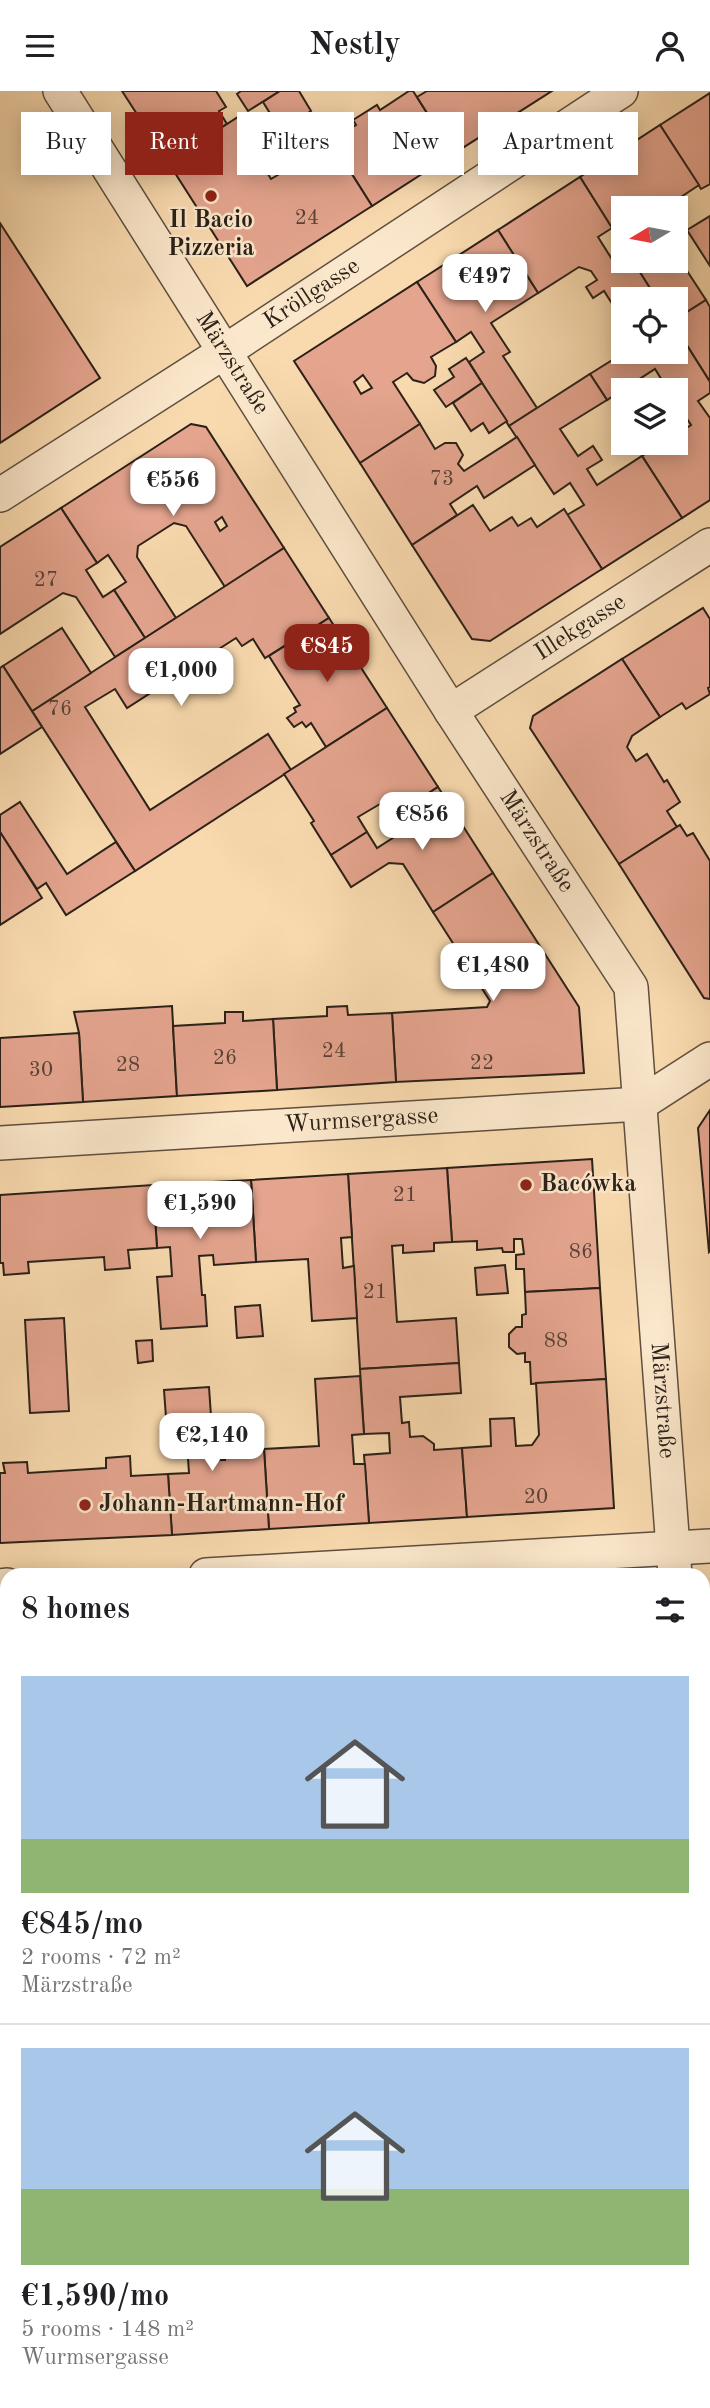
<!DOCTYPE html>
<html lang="en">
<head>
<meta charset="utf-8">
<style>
  :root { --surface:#fff; --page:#f2f2f2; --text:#202124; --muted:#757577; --line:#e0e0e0; --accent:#8f2418 }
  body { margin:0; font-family:"Old Standard TT",serif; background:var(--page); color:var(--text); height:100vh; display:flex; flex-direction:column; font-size:26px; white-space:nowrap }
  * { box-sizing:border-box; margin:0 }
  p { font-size:23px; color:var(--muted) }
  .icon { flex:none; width:38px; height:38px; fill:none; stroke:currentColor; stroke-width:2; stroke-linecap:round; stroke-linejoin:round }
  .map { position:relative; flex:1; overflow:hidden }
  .details { position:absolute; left:0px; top:1477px; width:710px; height:840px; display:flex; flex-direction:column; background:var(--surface); border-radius:21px 21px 0 0; box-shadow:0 4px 18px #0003 }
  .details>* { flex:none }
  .hud { position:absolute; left:21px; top:21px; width:668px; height:63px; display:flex; gap:14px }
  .needle { width:46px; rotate:260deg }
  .tools { position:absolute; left:611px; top:105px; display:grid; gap:14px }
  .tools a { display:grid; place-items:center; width:77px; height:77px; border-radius:0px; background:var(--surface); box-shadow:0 4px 18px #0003; font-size:35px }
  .price { position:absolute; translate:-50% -60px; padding:0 16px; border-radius:14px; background:#fff; color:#222; font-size:23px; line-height:46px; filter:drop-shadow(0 2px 4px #0008) }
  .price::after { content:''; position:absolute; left:50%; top:42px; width:21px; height:16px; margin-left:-10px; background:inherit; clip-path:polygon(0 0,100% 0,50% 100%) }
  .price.selected { background:var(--accent); color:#fff }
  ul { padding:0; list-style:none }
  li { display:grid; align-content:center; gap:14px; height:371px; padding:0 21px }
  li+li { border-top:2px solid var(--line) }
  li span { display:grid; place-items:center; height:217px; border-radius:0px; color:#555 }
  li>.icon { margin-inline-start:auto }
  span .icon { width:126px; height:126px; fill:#fffc; stroke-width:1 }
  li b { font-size:30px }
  h2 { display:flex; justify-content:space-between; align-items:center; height:84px; padding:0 21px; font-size:30px }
  .pill { padding:0 24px; border-radius:0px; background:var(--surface); box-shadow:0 4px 18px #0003; font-size:24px; line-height:63px }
  .pill.selected { background:var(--accent); color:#fff }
  header { display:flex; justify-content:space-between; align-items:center; height:91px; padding:0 21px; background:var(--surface); font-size:32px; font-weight:700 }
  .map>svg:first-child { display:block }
  .building { fill:#e4a48e; stroke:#2b2118; stroke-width:2; fill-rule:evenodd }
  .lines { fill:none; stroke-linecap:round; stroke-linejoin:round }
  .street-casing { stroke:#5e4f3e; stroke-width:36 }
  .secondary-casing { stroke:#2b2118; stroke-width:41 }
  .street { stroke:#fbe7cb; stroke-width:33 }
  .secondary { stroke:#fbe7cb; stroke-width:38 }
  .poi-dot { fill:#8f2418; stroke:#fbe7cb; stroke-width:2.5 }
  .labels { text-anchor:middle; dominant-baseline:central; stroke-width:5; stroke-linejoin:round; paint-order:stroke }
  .number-label { font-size:21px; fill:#594236 }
  .poi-label { font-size:24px; font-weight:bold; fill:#2b2118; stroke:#fbe7cb; text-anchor:start }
  .street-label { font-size:24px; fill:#2b2118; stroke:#fbe7cb }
</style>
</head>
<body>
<header><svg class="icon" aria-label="menu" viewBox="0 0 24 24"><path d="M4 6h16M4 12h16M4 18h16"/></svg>Nestly<svg class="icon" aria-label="person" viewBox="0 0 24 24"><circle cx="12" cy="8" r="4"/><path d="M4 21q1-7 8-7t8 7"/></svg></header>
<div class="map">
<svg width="710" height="2317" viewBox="0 0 710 2317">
  <rect width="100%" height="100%" fill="#f9daaf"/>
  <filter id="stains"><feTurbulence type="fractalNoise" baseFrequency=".00286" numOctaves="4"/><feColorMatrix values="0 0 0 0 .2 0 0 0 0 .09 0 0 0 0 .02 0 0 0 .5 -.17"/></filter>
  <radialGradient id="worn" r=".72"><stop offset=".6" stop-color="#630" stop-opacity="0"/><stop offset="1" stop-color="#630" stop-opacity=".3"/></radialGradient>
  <g class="building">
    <path d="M122 0H216L226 16 219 20 227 33 168 71Z"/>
    <path d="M241 0H280L248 20 237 3Z"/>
    <path d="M280 0H299L311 20 281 40 263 11Z"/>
    <path d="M409 0H413L453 63 372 115 331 50 356 34 353 29 377 14 380 19Z"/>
    <path d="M427 0H552L453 63 417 6Z"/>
    <path d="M710 2V93L701 98 660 34Z"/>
    <path d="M238 26 249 44 256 40 261 49 266 46 277 63 262 73 271 88 293 75 285 63 312 46 319 58 331 50 372 115 247 195 168 71Z"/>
    <path d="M660 34 699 94 681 106 685 112 676 118 665 115 662 117H623V135L621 132 612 137 580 86Z"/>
    <path d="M580 86 612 137 598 146 615 173 623 168V170H633L657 208H623V230L604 200 593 207 586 196 597 189 591 180 579 176 538 202 498 139Z"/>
    <path d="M710 125V175L687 139Z"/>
    <path d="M0 132 100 287 0 352Z"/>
    <path d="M498 139 538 202 491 232 510 261 503 265 537 317 509 335 469 271 484 261 471 241 456 251 417 191Z"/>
    <path d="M676 163 706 209 676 228V208H657L633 170H676Z"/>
    <path d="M417 191 456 251 431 266 436 275 435 285 424 292 413 289 407 282 393 291 420 333 360 372 294 270ZM363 284 372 297 361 303 354 291Z"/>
    <path d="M706 209 710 216V291L676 237V228Z"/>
    <path d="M676 237 710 291V302L698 310 710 327V409L682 427 642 365 664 352H676V344L691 334 676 311V299H668L655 278 607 309 590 283 625 261H676Z"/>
    <path d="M466 267 482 292 446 316 434 299 454 286 449 278Z"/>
    <path d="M590 283 607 309 560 338 578 365 593 355 602 369 587 378 597 394 642 365 682 427 602 478 567 424 584 414 570 392 554 403 509 335Z"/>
    <path d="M482 292 507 330 489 342 483 332 471 340 453 312Z"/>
    <path d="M191 333 206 336 284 457 225 496 186 435 174 432 138 455 137 466 176 527 145 547 114 499 126 491 108 464 97 472 61 417ZM222 426 227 435 220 440 215 431Z"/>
    <path d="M420 333 435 358 445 352H456L463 364 458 373 464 380 517 346 535 374 484 407 477 395 450 413 457 424 412 454 360 372Z"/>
    <path d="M473 414 490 440 512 426 518 435 531 427 537 436 564 418 602 478 490 550 472 548 412 454Z"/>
    <path d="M61 417 97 472 86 479 103 506 114 499 145 547 115 566 76 506 63 502 0 543V456Z"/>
    <path d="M284 457 329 527 265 567 253 548 242 555 236 547 127 617 115 598 85 616 150 719 268 643 291 679 135 780 32 620Z"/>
    <path d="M703 517 710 528V596L708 597 710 603 686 618 682 612 660 626 622 568Z"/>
    <path d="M329 527 387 617 326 656 311 632 306 636 302 631 294 636 287 627 296 621 294 617 300 614 269 565Z"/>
    <path d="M62 537 91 582 32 620 3 575Z"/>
    <path d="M622 568 660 626 632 645 627 656 636 670 647 663 664 691 667 689 680 711 667 720 677 736 619 773 530 637 533 625Z"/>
    <path d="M3 575 42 636 0 663V577Z"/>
    <path d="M387 617 438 696 389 728 380 713 358 726 367 741 331 764 311 732 314 730 284 683Z"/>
    <path d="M438 696 493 782 433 821 403 773 389 772 351 796 331 764 367 741 377 757 399 743 389 728Z"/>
    <path d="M20 711 67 783 116 751 135 780 66 824 46 792 37 798 0 741V724Z"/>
    <path d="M680 734 687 745 693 742 710 770V908L704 907 619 773Z"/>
    <path d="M0 741 42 807 0 834Z"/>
    <path d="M493 782 579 916 584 982 396 991 392 922 487 916 490 910 433 821Z"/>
    <path d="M172 915 177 1005 83 1011 79 942 74 921Z"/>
    <path d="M347 915 348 924 392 922 396 991 277 999 273 928 327 925V916Z"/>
    <path d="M225 921H243V930L273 928 277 999 177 1005 173 935 225 932Z"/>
    <path d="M79 942 83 1011 0 1016V947Z"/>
    <path d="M710 1019V1160L709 1161 698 1037Z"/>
    <path d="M592 1068 600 1197 525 1201 524 1178H516V1164L524 1163 522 1148H514V1161H503L502 1157 477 1159V1150L452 1151 447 1077Z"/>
    <path d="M447 1077 452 1151 434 1152V1160L403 1162V1154L392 1155 397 1231 456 1227 459 1272 360 1278 348 1083Z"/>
    <path d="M348 1083 352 1146 341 1147 343 1177 354 1175 357 1227 312 1230 308 1168 256 1171 251 1089Z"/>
    <path d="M251 1089 256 1171 214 1174 213 1164 199 1165 202 1204H205L207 1235 161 1238 157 1186 172 1185 170 1156 157 1157 153 1094Z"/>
    <path d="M153 1094 157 1157 128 1159 130 1177 105 1179 104 1166 28 1171 29 1182 4 1184 3 1172H0V1104Z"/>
    <path d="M505 1174 508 1202 477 1204 475 1177Z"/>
    <path d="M600 1197 606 1288 531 1293 530 1271H525V1262L517 1263 509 1256V1243L516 1236H522V1224L526 1223 525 1201Z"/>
    <path d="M260 1214 263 1245 237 1247 235 1216Z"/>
    <path d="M64 1227 69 1320 30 1322 25 1229Z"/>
    <path d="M152 1249 153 1270 138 1272 136 1250Z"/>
    <path d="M459 1272 461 1302 400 1306 402 1332 409 1331 410 1346 423 1345 434 1353V1359L462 1357 467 1426 369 1432 364 1364 390 1362 389 1342 364 1343 360 1278Z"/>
    <path d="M360 1285 364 1343 352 1344 354 1373H365L369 1432 269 1438 264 1358 319 1355 315 1288Z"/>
    <path d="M606 1288 614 1417 467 1426 462 1357 491 1355 490 1328 514 1327 516 1355 532 1354 539 1344 536 1292Z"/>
    <path d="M209 1296 214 1369H225L224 1360 264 1358 269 1438 172 1444 168 1383 189 1382 187 1353 168 1354 164 1299Z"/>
    <path d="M130 1365 131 1385 168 1383 172 1444 0 1452V1382H5L3 1372 27 1371 28 1382 106 1377V1367Z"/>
    <path d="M7 1564V1585H0V1565Z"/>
    <path d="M0 1622H7V1862H0V1728H7L6 1712H0Z"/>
    <path d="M0 2010H7V2083H1L0 2093Z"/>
    <path d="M1 2083H7V2310H306L307 2317H0Z"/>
    <path d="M416 2310H516L483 2311V2317H457V2312L416 2314Z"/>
    <path d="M616 2310H684L685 2317H617Z"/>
  </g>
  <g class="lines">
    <defs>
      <g id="street">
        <path id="s1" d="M60 0 451 620 631 896 675 1484"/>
        <path id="s2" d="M0 404 224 261 621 0"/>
        <path id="s3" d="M451 620 710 454"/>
        <path id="s4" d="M0 1052 640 1013 710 968"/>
        <path d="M206 1484 710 1455"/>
        <path d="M0 1495 7 1494"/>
        <path d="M704 1839 710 1921"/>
      </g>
      <g id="secondary">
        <path d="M704 1911 710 1912"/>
        <path d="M0 1933H7"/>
      </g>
    </defs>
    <use href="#street" class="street-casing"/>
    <use href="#secondary" class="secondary-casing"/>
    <use href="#street" class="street"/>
    <use href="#secondary" class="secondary"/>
  </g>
  <g class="poi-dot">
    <circle cx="211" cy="105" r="7"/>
    <circle cx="526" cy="1094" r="7"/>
    <circle cx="85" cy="1414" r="7"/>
  </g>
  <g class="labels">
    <g class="number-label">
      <text x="307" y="127">24</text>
      <text x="442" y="388">73</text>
      <text x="46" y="489">27</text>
      <text x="60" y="618">76</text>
      <text x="334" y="960">24</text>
      <text x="225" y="967">26</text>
      <text x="482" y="972">22</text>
      <text x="128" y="974">28</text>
      <text x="41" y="979">30</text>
      <text x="405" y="1104">21</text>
      <text x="581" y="1161">86</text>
      <text x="375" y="1201">21</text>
      <text x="556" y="1250">88</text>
      <text x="536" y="1406">20</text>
    </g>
    <g class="poi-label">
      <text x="211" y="130" text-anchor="middle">Il Bacio<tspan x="211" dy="28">Pizzeria</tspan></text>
      <text x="540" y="1094">Bacówka</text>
      <text x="99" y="1414">Johann-Hartmann-Hof</text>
    </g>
    <g class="street-label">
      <text stroke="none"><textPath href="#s2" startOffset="371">Kröllgasse</textPath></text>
      <text stroke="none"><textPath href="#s1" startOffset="322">Märzstraße</textPath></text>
      <text stroke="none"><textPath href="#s3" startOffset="154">Illekgasse</textPath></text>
      <text stroke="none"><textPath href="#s1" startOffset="889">Märzstraße</textPath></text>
      <text stroke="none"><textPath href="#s4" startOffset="362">Wurmsergasse</textPath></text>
      <text stroke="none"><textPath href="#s1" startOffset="1477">Märzstraße</textPath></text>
    </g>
  </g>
  <rect width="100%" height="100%" filter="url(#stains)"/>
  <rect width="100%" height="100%" fill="url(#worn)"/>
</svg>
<div class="tools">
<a><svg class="needle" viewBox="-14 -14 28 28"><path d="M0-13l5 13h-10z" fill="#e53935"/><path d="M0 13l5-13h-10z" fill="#757577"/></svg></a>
<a><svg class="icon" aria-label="locate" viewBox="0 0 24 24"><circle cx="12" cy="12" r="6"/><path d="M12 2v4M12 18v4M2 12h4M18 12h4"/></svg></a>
<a><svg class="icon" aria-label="layers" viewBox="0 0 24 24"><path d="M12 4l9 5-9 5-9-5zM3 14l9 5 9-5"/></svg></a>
</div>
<b class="price" style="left:485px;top:223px">€497</b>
<b class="price" style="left:173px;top:427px">€556</b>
<b class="price selected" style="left:327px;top:593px">€845</b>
<b class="price" style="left:181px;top:617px">€1,000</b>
<b class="price" style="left:422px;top:761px">€856</b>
<b class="price" style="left:493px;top:912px">€1,480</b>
<b class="price" style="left:200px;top:1150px">€1,590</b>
<b class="price" style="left:212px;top:1382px">€2,140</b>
<div class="hud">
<a class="pill">Buy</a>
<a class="pill selected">Rent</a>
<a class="pill">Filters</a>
<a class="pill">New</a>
<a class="pill">Apartment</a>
</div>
<section class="details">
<h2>8 homes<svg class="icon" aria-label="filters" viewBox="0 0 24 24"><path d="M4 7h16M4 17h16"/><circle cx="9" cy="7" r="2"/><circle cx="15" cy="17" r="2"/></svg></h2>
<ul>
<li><span style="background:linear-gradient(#a9c7e8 75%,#8fb573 0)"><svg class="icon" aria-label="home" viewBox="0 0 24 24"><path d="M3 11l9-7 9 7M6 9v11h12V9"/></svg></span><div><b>€845/mo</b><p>2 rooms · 72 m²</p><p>Märzstraße</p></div></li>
<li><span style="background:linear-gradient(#a9c7e8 65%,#8fb573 0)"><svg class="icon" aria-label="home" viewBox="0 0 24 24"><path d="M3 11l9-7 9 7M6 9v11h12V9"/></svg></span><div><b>€1,590/mo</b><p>5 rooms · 148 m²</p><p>Wurmsergasse</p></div></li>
</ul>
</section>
</div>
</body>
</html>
